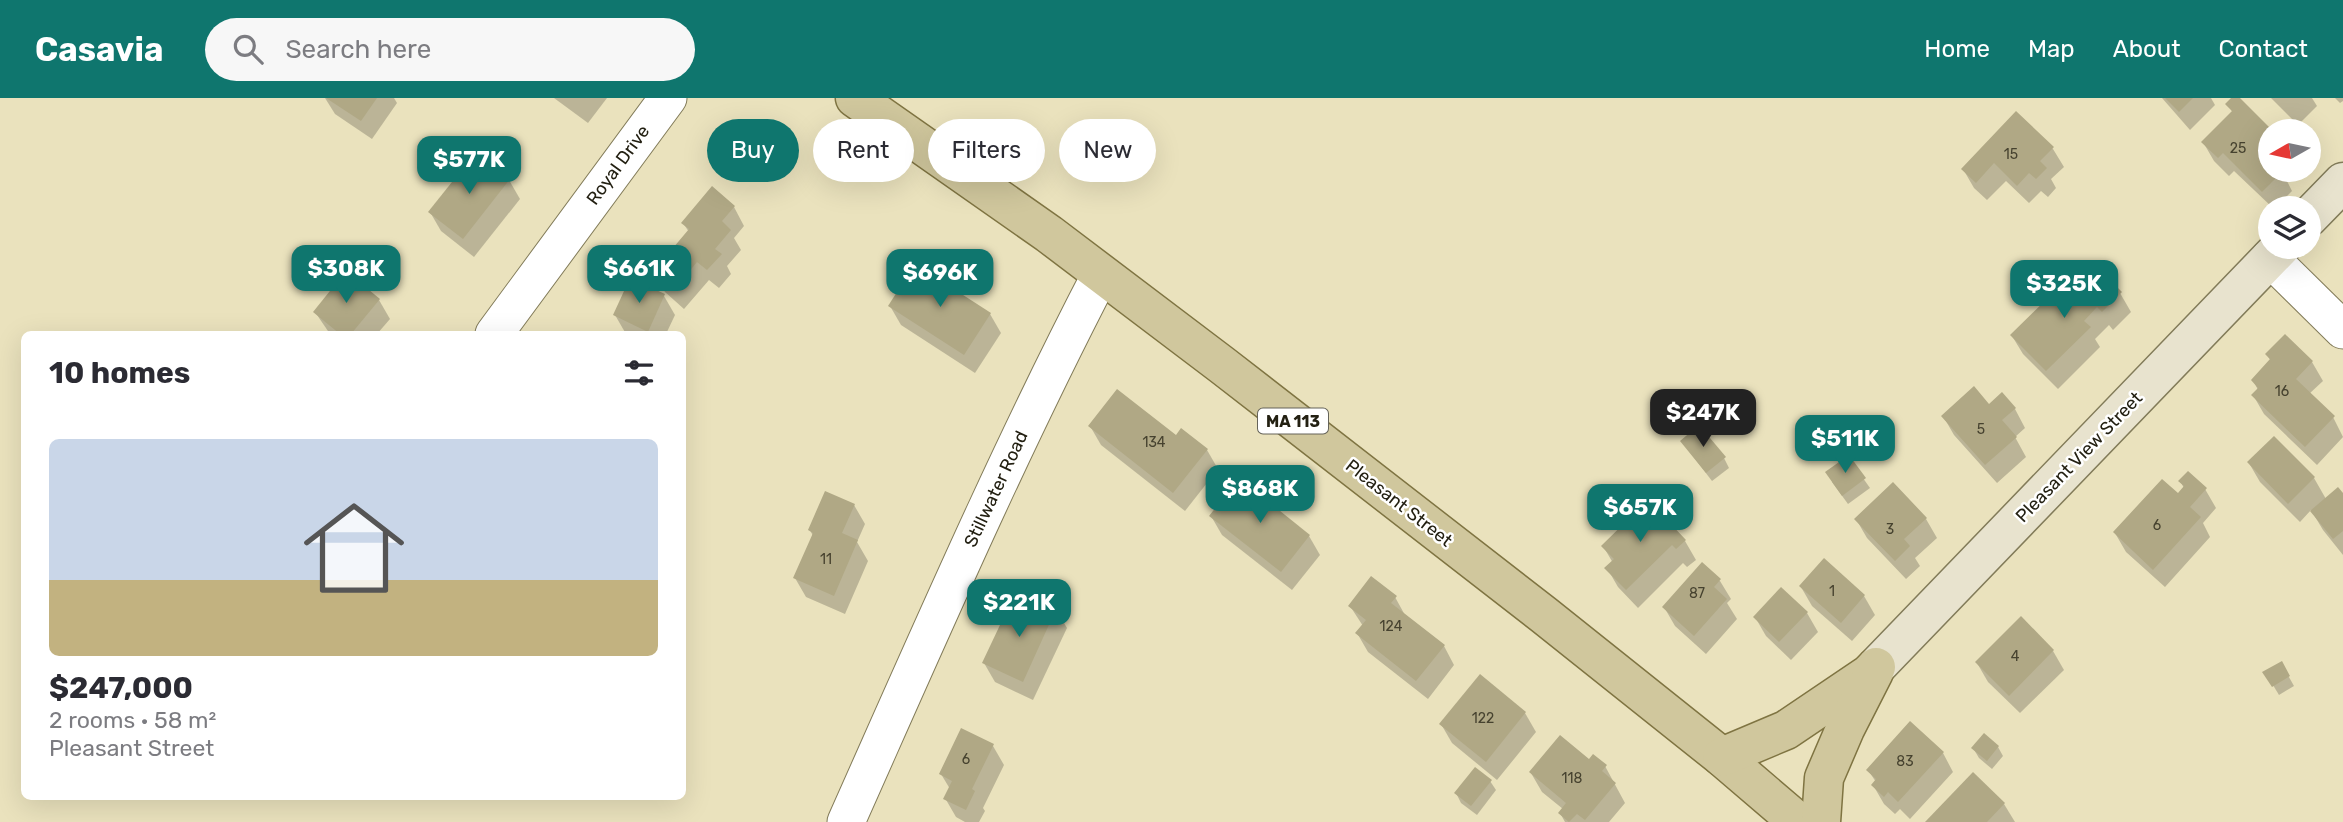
<!DOCTYPE html>
<html lang="en">
<head>
<meta charset="utf-8">
<style>
  :root { --surface:#fff; --page:#f7f7f7; --text:#2b2b33; --muted:#7c7c81; --accent:#0f766e }
  body { margin:0; font-family:Rubik,sans-serif; background:var(--page); color:var(--text); height:100vh; display:flex; flex-direction:column; font-size:26px; white-space:nowrap }
  * { box-sizing:border-box; margin:0 }
  p { font-size:23px; color:var(--muted) }
  .icon { flex:none; width:38px; height:38px; fill:none; stroke:currentColor; stroke-width:2; stroke-linecap:round; stroke-linejoin:round }
  .map { position:relative; flex:1; overflow:hidden }
  .side { position:absolute; left:21px; top:233px; width:665px; height:469px; display:flex; flex-direction:column; background:var(--surface); border-radius:10px; box-shadow:0 7px 28px #0002 }
  .side>* { flex:none }
  .hud { position:absolute; left:707px; top:21px; width:665px; height:63px; display:flex; gap:14px }
  .needle { width:46px; rotate:261deg }
  .tools { position:absolute; left:2258px; top:21px; display:grid; gap:14px }
  .tools a { display:grid; place-items:center; width:63px; height:63px; border-radius:50%; background:var(--surface); box-shadow:0 7px 28px #0002; font-size:35px }
  .price { position:absolute; translate:-50% -60px; padding:0 16px; border-radius:14px; background:var(--accent); color:#fff; font-size:23px; line-height:46px; filter:drop-shadow(0 2px 4px #0008) }
  .price::after { content:''; position:absolute; left:50%; top:42px; width:21px; height:16px; margin-left:-10px; background:inherit; clip-path:polygon(0 0,100% 0,50% 100%) }
  .price.active { background:#222; color:#fff }
  ul { padding:0; list-style:none }
  li { display:grid; align-content:center; gap:14px; height:371px; padding:0 28px }
  li span { display:grid; place-items:center; height:217px; border-radius:10px; color:#555 }
  li>.icon { margin-inline-start:auto }
  span .icon { width:126px; height:126px; fill:#fffc; stroke-width:1 }
  li b { font-size:30px }
  h2 { display:flex; justify-content:space-between; align-items:center; height:84px; padding:0 28px; font-size:30px }
  .tag { padding:0 24px; border-radius:32px; background:var(--surface); box-shadow:0 7px 28px #0002; font-size:24px; line-height:63px }
  .tag.active { background:var(--accent); color:#fff }
  header { display:flex; align-items:center; gap:42px; box-sizing:border-box; height:98px; padding:0 35px; background:var(--accent); color:#fff }
  header strong { font-size:33px }
  nav { display:flex; gap:38px; margin-inline-start:auto; font-size:24px }
  .search { width:490px; height:63px; background:var(--page); display:flex; align-items:center; gap:18px; box-sizing:border-box; padding:0 24px; border-radius:38px; color:var(--muted); font-size:26px }
  .map>svg:first-child { display:block }
  .shadow { fill:#0003 }
  .building { fill:#b0a885 }
  .lines { fill:none; stroke-linecap:round; stroke-linejoin:round }
  .street-casing { stroke:#827b59; stroke-width:39 }
  .secondary-casing { stroke:#827b59; stroke-width:41 }
  .primary-casing { stroke:#7f7442; stroke-width:41 }
  .street { stroke:#fff; stroke-width:37 }
  .secondary { stroke:#e8e3ce; stroke-width:38 }
  .primary { stroke:#d0c79d; stroke-width:38 }
  .labels { text-anchor:middle; dominant-baseline:central; stroke-width:5; stroke-linejoin:round; paint-order:stroke }
  .number-label { font-size:14px; fill:#46422f }
  .shield { fill:#fff; stroke:#656359; stroke-width:2 }
  .shield-label { font-size:16px; font-weight:bold; fill:#232012 }
  .street-label { font-size:18px; fill:#232012; stroke:#fff }
</style>
</head>
<body>
<header>
<strong>Casavia</strong>
<div class="search"><svg class="icon" aria-label="search" viewBox="0 0 24 24"><circle cx="10" cy="10" r="6"/><path d="M15 15l6 6"/></svg>Search here</div>
<nav><a>Home</a><a>Map</a><a>About</a><a>Contact</a></nav>
</header>
<div class="map">
<svg width="2343" height="724" viewBox="0 0 2343 724">
  <rect width="100%" height="100%" fill="#eae2bd"/>
  <g class="shadow">
    <path d="M325 0H394L397 5 372 41 335 16Z"/>
    <path d="M554 0H607L588 25Z"/>
    <path d="M2162 0H2211L2215 7 2190 32Z"/>
    <path d="M2233 0H2237L2271 33 2270 72H2292L2285 79 2292 93 2275 110H2273L2234 73 2229 78 2214 63 2203 44 2233 15 2228 6Z"/>
    <path d="M2271 0H2312L2317 8 2298 27Z"/>
    <path d="M2335 0H2343V3L2340 5Z"/>
    <path d="M2017 16 2053 51 2064 69 2051 81 2056 90 2048 99 2041 93 2029 105 2006 83 1987 102 1974 90 1963 71Z"/>
    <path d="M509 82 520 101 474 159 441 133 430 114Z"/>
    <path d="M734 109 744 128 734 140 741 152 727 168 731 176 719 190 709 182 684 211 665 194 654 176 689 134 683 125Z"/>
    <path d="M2120 195 2131 214 2113 232 2109 227 2095 241 2100 249 2058 291 2023 256 2012 238 2066 204Z"/>
    <path d="M664 198 675 217 666 236H626L615 217Z"/>
    <path d="M379 202 390 221 377 236H330L315 214Z"/>
    <path d="M890 208 990 216 1001 235 975 275 901 227Z"/>
    <path d="M2267 257 2312 264 2323 283 2309 296 2333 319 2343 339 2317 367 2264 316 2253 297 2258 292 2253 282 2271 263Z"/>
    <path d="M1989 308 2015 311 2025 330 2015 339 2026 359 1997 385 1954 337 1943 318Z"/>
    <path d="M1090 328 1176 339 1207 352 1218 371 1185 413 1101 347Z"/>
    <path d="M1682 344 1724 360 1729 370 1712 383Z"/>
    <path d="M1848 359 1870 390 1848 406 1832 384Z"/>
    <path d="M2249 365 2314 380 2326 401 2343 397V457L2323 432 2311 412 2300 424 2260 384Z"/>
    <path d="M2180 383 2205 391 2216 410 2203 425 2210 439 2165 489 2126 454 2115 435 2178 397 2184 390Z"/>
    <path d="M854 407 865 426 857 444 868 463 845 516 806 499 795 480 813 438 810 432Z"/>
    <path d="M1211 418 1309 438 1320 457 1292 492 1222 437Z"/>
    <path d="M1856 421H1926L1937 440 1915 460 1920 468 1906 481 1867 440Z"/>
    <path d="M1685 443 1696 462 1687 469 1683 465 1638 510 1618 489 1607 470 1613 465 1603 448Z"/>
    <path d="M1702 467 1720 483 1731 501 1727 505 1737 521 1706 556 1675 528 1664 509Z"/>
    <path d="M1801 489 1864 498 1875 517 1852 543 1812 508Z"/>
    <path d="M1395 499 1406 519 1444 548 1454 567 1428 601 1368 554 1357 535 1363 528 1350 508Z"/>
    <path d="M1056 511 1067 530 1033 602 995 584 984 565 1028 519Z"/>
    <path d="M1807 515 1818 534 1791 562 1766 538 1755 519Z"/>
    <path d="M2053 553 2064 572 2020 615 1988 584 1977 565Z"/>
    <path d="M2281 565 2294 588 2279 597 2265 574Z"/>
    <path d="M1525 615 1536 634 1497 682 1452 645 1441 626Z"/>
    <path d="M993 648 1004 667 983 710 985 713 979 724H965L956 719 945 700 950 691 941 676Z"/>
    <path d="M1998 649 2003 658 1992 671 1979 660 1973 650Z"/>
    <path d="M1943 655 1953 674 1910 721 1900 711 1895 716 1884 706 1873 687 1876 684 1868 672Z"/>
    <path d="M1589 664 1605 668 1625 705 1609 724H1565L1560 715 1563 711 1542 694 1531 675Z"/>
    <path d="M1490 683 1496 692 1477 717 1461 705 1456 695Z"/>
    <path d="M2004 706 2015 724H1927Z"/>
  </g>
  <g class="building">
    <path d="M326 0H377L361 23Z"/>
    <path d="M2165 0H2193L2179 14Z"/>
    <path d="M2231 0H2240L2273 33H2270V72H2284L2262 94 2223 55 2218 60 2201 44 2232 13 2225 6Z"/>
    <path d="M2016 13 2054 49 2040 63 2047 70 2036 81 2029 75 2017 88 1994 65 1976 85 1961 71Z"/>
    <path d="M476 54 510 81 463 141 428 114Z"/>
    <path d="M712 88 735 108 722 123 731 132 715 151 722 156 707 172 697 164 673 193 652 175 689 131 681 125Z"/>
    <path d="M915 166 991 215 964 257 888 208Z"/>
    <path d="M2098 170 2122 194 2102 214 2097 209 2084 223 2091 229 2046 273 2010 237 2056 192 2066 202Z"/>
    <path d="M346 173 380 201 351 236H340L313 214Z"/>
    <path d="M630 180 665 196 648 234 613 217Z"/>
    <path d="M2285 236 2313 263 2296 281 2335 318 2305 349 2251 297 2258 290 2251 282 2270 261 2265 256Z"/>
    <path d="M1974 288 1989 306 2002 294 2016 310 2002 322 2017 339 1985 367 1941 318Z"/>
    <path d="M1117 291 1176 337 1181 330 1208 351 1173 395 1088 328Z"/>
    <path d="M1699 327 1726 359 1706 375 1680 343Z"/>
    <path d="M2274 338 2315 379 2288 406 2247 364Z"/>
    <path d="M1849 357 1866 380 1842 398 1825 374Z"/>
    <path d="M2188 373 2207 390 2190 409 2201 419 2153 472 2113 434 2162 381 2178 395 2184 388 2178 383Z"/>
    <path d="M1239 380 1310 437 1281 474 1209 418Z"/>
    <path d="M1893 384 1927 420 1904 441 1910 448 1895 463 1854 421Z"/>
    <path d="M2338 389 2343 395V433L2333 441 2310 413Z"/>
    <path d="M825 393 855 406 842 435 858 442 834 498 793 480 813 435 808 432Z"/>
    <path d="M1648 402 1686 442 1676 451 1672 447 1626 492 1604 470 1614 461 1601 448Z"/>
    <path d="M1824 460 1865 497 1841 525 1799 488Z"/>
    <path d="M1702 464 1721 481 1714 489 1727 501 1694 538 1662 509Z"/>
    <path d="M1371 478 1397 498 1391 505 1445 547 1416 583 1355 535 1366 522 1348 508Z"/>
    <path d="M1781 489 1808 514 1779 544 1753 519Z"/>
    <path d="M1036 499 1057 509 1023 584 982 565 1009 508 1028 516Z"/>
    <path d="M2021 518 2054 552 2009 598 1975 564Z"/>
    <path d="M2282 563 2290 578 2272 589 2262 574Z"/>
    <path d="M1480 576 1526 614 1486 664 1439 626Z"/>
    <path d="M1910 623 1944 654 1898 704 1888 694 1884 699 1871 687 1876 681 1866 672Z"/>
    <path d="M961 630 994 646 972 691 975 693 966 712 943 701 952 683 939 676Z"/>
    <path d="M1984 635 1999 648 1987 663 1971 650Z"/>
    <path d="M1560 637 1589 661 1593 656 1607 667 1602 673 1616 685 1585 722 1577 716 1569 724 1558 715 1566 705 1529 674Z"/>
    <path d="M1475 669 1492 682 1471 708 1454 695Z"/>
    <path d="M1973 674 2005 705 1987 724H1925Z"/>
  </g>
  <g class="lines">
    <defs>
      <g id="street">
        <path d="M2270 160 2343 232"/>
        <path d="M494 236 668 0"/>
        <path d="M846 724C928 540 1008 355 1101 176"/>
      </g>
      <g id="secondary">
        <path d="M2308 120 2343 84"/>
        <path d="M1876 569 2281 149"/>
      </g>
      <g id="primary">
        <path d="M855 0 1049 136 1222 267 1544 517 1722 659 1798 724"/>
        <path d="M1722 659 1786 632 1869 576 1876 569"/>
        <path d="M1821 724 1824 680 1845 631 1874 574"/>
      </g>
    </defs>
    <use href="#street" class="street-casing"/>
    <use href="#secondary" class="secondary-casing"/>
    <use href="#primary" class="primary-casing"/>
    <use href="#street" class="street"/>
    <use href="#secondary" class="secondary"/>
    <use href="#primary" class="primary"/>
  </g>
  <g class="labels">
    <g class="number-label">
      <text x="2238" y="50">25</text>
      <text x="2011" y="56">15</text>
      <text x="2282" y="293">16</text>
      <text x="1981" y="331">5</text>
      <text x="1154" y="344">134</text>
      <text x="2157" y="427">6</text>
      <text x="1890" y="431">3</text>
      <text x="826" y="461">11</text>
      <text x="1832" y="493">1</text>
      <text x="1697" y="495">87</text>
      <text x="1391" y="528">124</text>
      <text x="2015" y="558">4</text>
      <text x="1483" y="620">122</text>
      <text x="966" y="661">6</text>
      <text x="1905" y="663">83</text>
      <text x="1572" y="680">118</text>
    </g>
    <rect class="shield" x="1258" y="310.5" width="70" height="25" rx="5"/>
    <g class="shield-label">
      <text x="1293" y="323">MA 113</text>
    </g>
    <g class="street-label">
      <text transform="translate(618 67) rotate(-54)">Royal Drive</text>
      <text transform="translate(2079 359) rotate(-46)">Pleasant View Street</text>
      <text transform="translate(996 391) rotate(-65)">Stillwater Road</text>
      <text transform="translate(1399 405) rotate(38)">Pleasant Street</text>
    </g>
  </g>
</svg>
<div class="tools">
<a><svg class="needle" viewBox="-14 -14 28 28"><path d="M0-13l5 13h-10z" fill="#e53935"/><path d="M0 13l5-13h-10z" fill="#7c7c81"/></svg></a>
<a><svg class="icon" aria-label="layers" viewBox="0 0 24 24"><path d="M12 4l9 5-9 5-9-5zM3 14l9 5 9-5"/></svg></a>
</div>
<b class="price" style="left:469px;top:98px">$577K</b>
<b class="price" style="left:346px;top:207px">$308K</b>
<b class="price" style="left:639px;top:207px">$661K</b>
<b class="price" style="left:940px;top:211px">$696K</b>
<b class="price" style="left:2064px;top:222px">$325K</b>
<b class="price active" style="left:1703px;top:351px">$247K</b>
<b class="price" style="left:1845px;top:377px">$511K</b>
<b class="price" style="left:1260px;top:427px">$868K</b>
<b class="price" style="left:1640px;top:446px">$657K</b>
<b class="price" style="left:1019px;top:541px">$221K</b>
<div class="hud">
<a class="tag active">Buy</a>
<a class="tag">Rent</a>
<a class="tag">Filters</a>
<a class="tag">New</a>
</div>
<section class="side">
<h2>10 homes<svg class="icon" aria-label="filters" viewBox="0 0 24 24"><path d="M4 7h16M4 17h16"/><circle cx="9" cy="7" r="2"/><circle cx="15" cy="17" r="2"/></svg></h2>
<ul>
<li><span style="background:linear-gradient(#c9d6e8 65%,#c2b280 0)"><svg class="icon" aria-label="home" viewBox="0 0 24 24"><path d="M3 11l9-7 9 7M6 9v11h12V9"/></svg></span><div><b>$247,000</b><p>2 rooms · 58 m²</p><p>Pleasant Street</p></div></li>
</ul>
</section>
</div>
</body>
</html>
